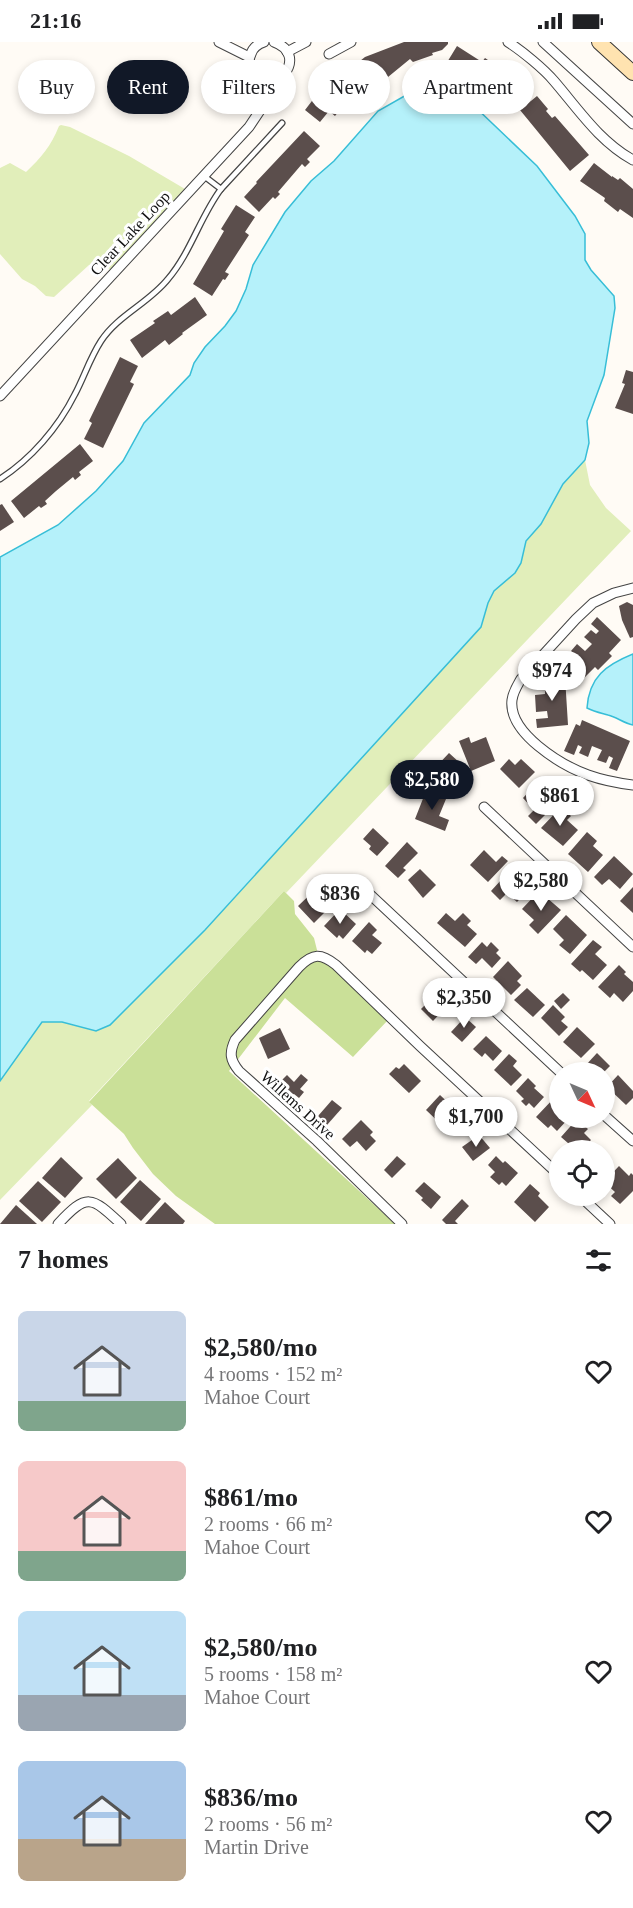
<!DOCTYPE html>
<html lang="en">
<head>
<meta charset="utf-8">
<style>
  :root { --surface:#fff; --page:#f6f6f6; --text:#202124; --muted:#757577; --accent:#111827 }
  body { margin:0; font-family:"Times New Roman",serif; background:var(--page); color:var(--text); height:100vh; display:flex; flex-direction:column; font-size:22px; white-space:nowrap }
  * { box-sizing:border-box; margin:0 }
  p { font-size:20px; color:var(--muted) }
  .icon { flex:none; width:33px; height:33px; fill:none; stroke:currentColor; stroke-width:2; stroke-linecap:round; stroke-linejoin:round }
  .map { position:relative; height:1182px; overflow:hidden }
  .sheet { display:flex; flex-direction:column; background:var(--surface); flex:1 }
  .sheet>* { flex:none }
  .hud { position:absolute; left:18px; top:18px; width:597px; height:54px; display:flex; gap:12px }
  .needle { width:39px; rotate:134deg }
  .fabs { position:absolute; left:549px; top:1020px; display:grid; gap:12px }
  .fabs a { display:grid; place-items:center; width:66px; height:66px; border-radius:50%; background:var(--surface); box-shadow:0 3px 9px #0003; font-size:30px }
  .price { position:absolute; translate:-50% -51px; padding:0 14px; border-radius:21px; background:#fff; color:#222; font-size:20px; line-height:39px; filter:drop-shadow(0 2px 3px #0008) }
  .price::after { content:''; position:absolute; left:50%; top:36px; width:18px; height:14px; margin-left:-9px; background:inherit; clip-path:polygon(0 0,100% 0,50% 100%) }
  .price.current { background:var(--accent); color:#fff }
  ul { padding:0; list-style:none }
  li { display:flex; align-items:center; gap:18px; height:150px; padding:0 18px }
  li span { display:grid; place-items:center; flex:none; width:168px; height:120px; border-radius:9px; color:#555 }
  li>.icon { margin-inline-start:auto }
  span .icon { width:72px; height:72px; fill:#fffc; stroke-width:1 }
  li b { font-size:26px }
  h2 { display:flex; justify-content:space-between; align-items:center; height:72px; padding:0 18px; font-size:26px }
  .chip { padding:0 21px; border-radius:27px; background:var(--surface); box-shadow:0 3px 9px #0003; font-size:21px; line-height:54px }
  .chip.current { background:var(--accent); color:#fff }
  .status { display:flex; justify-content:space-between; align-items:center; height:42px; padding:0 30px; background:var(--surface); direction:ltr }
  .status svg { height:16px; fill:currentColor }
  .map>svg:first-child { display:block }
  .green { fill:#e1eeba }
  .forest { fill:#cae098 }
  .water { fill:#b5f1fa; stroke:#37bed7; stroke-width:1.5 }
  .building { fill:#5b4e4c }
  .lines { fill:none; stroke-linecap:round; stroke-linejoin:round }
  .lane-casing { stroke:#444; stroke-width:7 }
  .street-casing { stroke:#444; stroke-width:11 }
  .secondary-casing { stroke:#333; stroke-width:16 }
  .lane { stroke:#fff; stroke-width:4.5 }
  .street { stroke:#fff; stroke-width:9 }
  .secondary { stroke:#ffe3b0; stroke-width:14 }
  .labels { text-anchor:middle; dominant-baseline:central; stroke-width:6; stroke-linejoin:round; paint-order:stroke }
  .street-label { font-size:16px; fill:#111; stroke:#fff }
</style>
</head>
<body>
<div class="status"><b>21:16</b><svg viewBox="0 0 49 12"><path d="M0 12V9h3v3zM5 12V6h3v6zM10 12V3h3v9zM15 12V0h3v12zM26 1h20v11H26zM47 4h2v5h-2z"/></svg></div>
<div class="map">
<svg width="633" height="1182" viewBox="0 0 633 1182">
  <rect width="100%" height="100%" fill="#fffbf5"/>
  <g class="green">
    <path d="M61 83 70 85 129 114 185 147 112 228 96 221 89 223 54 255 46 254 35 244 22 237 0 212V126L10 121 26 130C41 116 51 104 59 84Z"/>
    <path d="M585 418 590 443 606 466 631 489 286 851 284 849 89 1059 92 1063 0 1158V1039L42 980H62L95 989 205 888 481 585 488 561 494 549 515 531 521 521 526 499 541 482 563 442Z"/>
  </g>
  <path class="forest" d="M284 849 294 859 295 872 314 896 318 912 388 978 353 1015 285 956 229 1029 395 1182H215L176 1154 153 1132 133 1106 124 1092 89 1060Z"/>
  <g class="water">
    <path d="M434 43 456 58 473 63 537 124 575 174 585 192V218L591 228 614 254 615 266 604 333 587 379 589 401 585 418 563 442 541 482 526 499 521 521 515 531 494 549 488 561 481 585 205 888 110 983 96 989 62 980H42L0 1039V515L58 483 96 449 123 419 144 381 190 333 194 321 205 305 225 284 236 269 246 247 253 223 285 170 311 139 334 119 378 69 408 52Z"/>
    <path d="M633 612V683C623 681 617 675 608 673 601 671 595 670 587 666 589 635 606 623 633 612Z"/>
  </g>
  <g class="building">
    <path d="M404 0H448V2L442 8 432 11 433 13 413 20 410 17 388 35 385 32 367 38 360 19 365 15Z"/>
    <path d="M457 4 482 20 485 16 500 26 498 28 504 33 524 45 512 64 487 48 485 50 470 41 471 38 446 22Z"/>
    <path d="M328 38 342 49 335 58 343 64 335 74 329 69 320 80 305 68Z"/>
    <path d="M537 54 548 67 546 69 552 76 555 74 589 113 570 129 520 68Z"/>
    <path d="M304 89 320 104 307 117 310 120 305 125 302 122 278 150 280 152 275 157 273 155 259 170 244 155 257 141 256 140Z"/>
    <path d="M594 121 612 135V134L618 138 620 136 633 147V176L620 167 618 170 604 159 605 156 580 139Z"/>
    <path d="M236 163 255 175 245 190 249 193 225 230 229 232 225 238 223 237 212 254 193 242 224 189 221 187Z"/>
    <path d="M195 255 207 273 182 291 183 292 169 303 165 298 142 316 130 298 155 281 153 279 168 269 171 273Z"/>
    <path d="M120 315 138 324 130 340 134 342 103 406 84 397 92 381 89 379Z"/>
    <path d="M626 328 633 330V372L615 366 625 342 622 341Z"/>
    <path d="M80 402 93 419 79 430 81 433 75 438 73 435 56 449 45 459 47 462 41 466 39 464 24 476 11 459Z"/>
    <path d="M2 462 14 480 0 489V463Z"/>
    <path d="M627 560 633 563V595L630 596 622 578 619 564Z"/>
    <path d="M597 575 621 598 609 611 612 614 598 628 595 625 582 638 559 616 565 610 573 617 576 614 571 609 577 602 585 609 592 602 584 595 591 588 596 592 599 589 591 582Z"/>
    <path d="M565 635 568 683 537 686 536 677 548 676 547 669 536 670 535 653 545 652V646L534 647V638Z"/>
    <path d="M582 678 630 699 617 729 609 726 613 716 609 714 606 721 597 718 602 708 592 704 588 715 579 711 582 705 578 703 574 713 564 709 576 682 580 684Z"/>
    <path d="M469 695 471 701 486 695 495 719 471 729 459 699Z"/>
    <path d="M449 711 460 721 455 726 461 731 444 750 430 738 437 730 434 727Z"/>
    <path d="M509 717 515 723 521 717 535 730 519 746 500 727Z"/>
    <path d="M536 742 556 762 536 782 528 774 534 768 523 756Z"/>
    <path d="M426 749 446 757 439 774 449 778 445 789 415 777Z"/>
    <path d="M561 765 571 774 567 778 578 788 563 804 541 786Z"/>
    <path d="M373 786 389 801 377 814 369 807 371 804 363 797Z"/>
    <path d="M587 790 597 799 593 804 603 813 588 830 568 812Z"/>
    <path d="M407 800 418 811 403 826 406 828 398 836 385 824Z"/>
    <path d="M484 808 496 820 502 814 508 819 488 840 470 823Z"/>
    <path d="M614 814 633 832 620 847 609 837 602 843 594 835Z"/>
    <path d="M513 825 524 835 522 838 530 846 517 860 507 851 500 858 491 849Z"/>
    <path d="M420 827 436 843 423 856 408 838Z"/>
    <path d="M320 843 327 850 321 856 330 865 314 881 298 864Z"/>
    <path d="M633 845V871L620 859Z"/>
    <path d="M539 849 561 868 538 892 529 883 534 878 522 867Z"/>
    <path d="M340 867 356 882 343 897 339 893 337 896 324 884Z"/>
    <path d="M446 871 455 879 463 871 471 879 467 883 477 892 465 905 437 881Z"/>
    <path d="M566 873 587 893 570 912 559 903 564 898 553 887Z"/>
    <path d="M369 880 377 888 372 893 382 901 372 912 367 908 365 911 352 899Z"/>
    <path d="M593 898 602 905 595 912 607 923 593 938 582 928 580 930 571 922Z"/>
    <path d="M482 900 487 905 491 900 499 908 496 911 501 916 492 926 482 916 476 922 468 915Z"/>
    <path d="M508 919 522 934 517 939 521 943 511 953 493 935Z"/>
    <path d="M619 923 626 930 624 932 633 940V949L623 960 614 951 610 956 598 945Z"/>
    <path d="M527 946 545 963 533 975 514 958Z"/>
    <path d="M438 950 450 961 433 979 421 967Z"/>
    <path d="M563 951 570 958 561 967 554 959Z"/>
    <path d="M553 963 565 975 561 979 568 985 559 994 541 976Z"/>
    <path d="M465 975 476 985 462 1000 451 990Z"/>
    <path d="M577 985 595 1002 581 1016 563 1000Z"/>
    <path d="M280 986 290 1007 268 1017 259 996Z"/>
    <path d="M486 994 502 1009 493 1019 485 1011 482 1015 473 1007Z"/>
    <path d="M597 1011 610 1024 604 1030H593L585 1024Z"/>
    <path d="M509 1012 517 1019 513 1024 522 1033 511 1044 494 1028Z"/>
    <path d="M404 1022 421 1039 409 1051 389 1032 396 1025 399 1027Z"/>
    <path d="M301 1032 308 1038 300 1047 304 1050 299 1056 294 1052 292 1053 279 1041 287 1033 294 1040Z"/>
    <path d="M618 1033 633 1049V1056L626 1063 607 1045Z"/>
    <path d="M528 1036 536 1044 534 1046 544 1055 534 1066 529 1061 526 1064 521 1059 524 1057 516 1049Z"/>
    <path d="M440 1053 460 1072 446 1087 426 1068Z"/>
    <path d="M555 1055 560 1060V1076H569L557 1089 551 1083 548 1086 536 1075Z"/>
    <path d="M332 1058 342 1066 327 1083 318 1074Z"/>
    <path d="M577 1077 588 1087 584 1091 591 1098 582 1108H576L561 1095Z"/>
    <path d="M361 1078 373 1090 370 1093 376 1099 366 1109 357 1099 350 1105 342 1097Z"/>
    <path d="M479 1093 490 1106 473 1119 462 1105Z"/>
    <path d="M397 1114 406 1122 392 1136 384 1128Z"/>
    <path d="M496 1114 503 1121 505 1119 518 1131 506 1144 502 1140 499 1143 490 1135 495 1130 488 1123Z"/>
    <path d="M61 1115 83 1136 65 1156 42 1136Z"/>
    <path d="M118 1116 137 1136 116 1157 96 1137Z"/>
    <path d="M619 1124 629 1134 631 1131 633 1133V1149L620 1162 611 1154 615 1150 604 1140Z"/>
    <path d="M140 1138 161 1157 141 1179 120 1160Z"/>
    <path d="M38 1139 61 1160 42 1180 19 1159Z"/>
    <path d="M424 1140 441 1155 431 1167 421 1158 423 1156 415 1149Z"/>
    <path d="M530 1142 540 1151 538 1154 549 1165 535 1180 514 1160Z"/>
    <path d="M462 1157 469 1164 455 1179 458 1182H446L442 1178Z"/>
    <path d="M165 1160 185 1179 183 1182H145Z"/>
    <path d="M16 1163 37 1182H0Z"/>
  </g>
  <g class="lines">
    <defs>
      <g id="lane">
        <path d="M204 134 221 147 282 81"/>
        <path d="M0 437C31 417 58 386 75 352 84 335 90 316 101 299 118 273 149 261 168 237 191 210 200 175 221 147"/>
      </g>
      <g id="street">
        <path d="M219 0 249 15"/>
        <path d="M264 0C258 2 253 5 251 12 248 18 249 24 252 30 269 62 313 14 274 0"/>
        <path d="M508 0C522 9 544 27 554 39 579 68 599 99 633 118"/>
        <path d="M543 0 633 82"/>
        <path d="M287 10 306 0"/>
        <path d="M329 12 351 0"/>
        <path d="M0 354 249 85 261 67 266 40"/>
        <path d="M633 546 614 551 593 561 576 577 521 637C517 644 513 650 512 658 508 691 561 723 588 733 602 738 617 741 633 743"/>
        <path d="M484 765 633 905"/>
        <path d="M361 844 560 1030"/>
        <path d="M604 1073 633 1099"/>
        <path d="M580 1154 610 1182"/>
        <path d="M58 1182C87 1151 91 1154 121 1182"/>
        <path d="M402 1182 317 1099 239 1029C230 1018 229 1011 235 998L299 925C313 911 321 911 336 923L420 1004 560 1134"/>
      </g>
      <path id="secondary" d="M599 0 633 31"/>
    </defs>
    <use href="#lane" class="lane-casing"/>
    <use href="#street" class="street-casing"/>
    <use href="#secondary" class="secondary-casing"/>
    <use href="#lane" class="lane"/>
    <use href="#street" class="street"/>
    <use href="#secondary" class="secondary"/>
  </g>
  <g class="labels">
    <g class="street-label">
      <text transform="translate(130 191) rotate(-47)">Clear Lake Loop</text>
      <text transform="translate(298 1063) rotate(42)">Willems Drive</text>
    </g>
  </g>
</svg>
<div class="fabs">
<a><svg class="needle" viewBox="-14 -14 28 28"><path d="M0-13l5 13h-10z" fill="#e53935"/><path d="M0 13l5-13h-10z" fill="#757577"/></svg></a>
<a><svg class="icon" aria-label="locate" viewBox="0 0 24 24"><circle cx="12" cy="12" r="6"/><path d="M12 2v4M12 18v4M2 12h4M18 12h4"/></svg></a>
</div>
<b class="price" style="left:552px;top:660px">$974</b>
<b class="price current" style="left:432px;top:769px">$2,580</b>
<b class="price" style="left:560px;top:785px">$861</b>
<b class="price" style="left:541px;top:870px">$2,580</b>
<b class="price" style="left:340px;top:883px">$836</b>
<b class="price" style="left:464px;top:987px">$2,350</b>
<b class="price" style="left:476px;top:1106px">$1,700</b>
<div class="hud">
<a class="chip">Buy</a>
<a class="chip current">Rent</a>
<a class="chip">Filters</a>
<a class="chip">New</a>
<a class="chip">Apartment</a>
</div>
</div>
<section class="sheet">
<h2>7 homes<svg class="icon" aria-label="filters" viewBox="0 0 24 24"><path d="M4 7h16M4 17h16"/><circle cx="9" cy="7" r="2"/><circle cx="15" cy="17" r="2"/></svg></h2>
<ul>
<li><span style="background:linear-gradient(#c9d6e8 75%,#7fa58c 0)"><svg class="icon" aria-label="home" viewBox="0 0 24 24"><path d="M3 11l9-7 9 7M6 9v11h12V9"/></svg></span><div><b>$2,580/mo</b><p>4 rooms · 152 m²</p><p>Mahoe Court</p></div><svg class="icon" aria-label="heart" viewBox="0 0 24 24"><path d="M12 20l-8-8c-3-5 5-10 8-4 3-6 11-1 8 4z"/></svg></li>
<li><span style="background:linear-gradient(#f6c9c9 75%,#7fa58c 0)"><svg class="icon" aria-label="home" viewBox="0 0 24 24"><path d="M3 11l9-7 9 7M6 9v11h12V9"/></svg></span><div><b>$861/mo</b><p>2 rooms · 66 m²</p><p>Mahoe Court</p></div><svg class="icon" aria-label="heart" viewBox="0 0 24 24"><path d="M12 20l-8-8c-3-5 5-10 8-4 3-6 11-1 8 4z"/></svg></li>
<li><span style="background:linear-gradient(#bfe0f5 70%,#9aa5b1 0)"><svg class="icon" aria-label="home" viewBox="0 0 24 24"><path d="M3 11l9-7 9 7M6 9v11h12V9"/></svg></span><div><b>$2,580/mo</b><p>5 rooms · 158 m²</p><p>Mahoe Court</p></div><svg class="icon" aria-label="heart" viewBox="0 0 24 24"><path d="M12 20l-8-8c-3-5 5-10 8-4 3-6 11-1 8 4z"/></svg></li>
<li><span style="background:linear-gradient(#a9c7e8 65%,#b9a48a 0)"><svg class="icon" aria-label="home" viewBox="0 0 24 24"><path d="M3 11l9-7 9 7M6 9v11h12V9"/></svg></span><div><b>$836/mo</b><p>2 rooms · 56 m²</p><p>Martin Drive</p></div><svg class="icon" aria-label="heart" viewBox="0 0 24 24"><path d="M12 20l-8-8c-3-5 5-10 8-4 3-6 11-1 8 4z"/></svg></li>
</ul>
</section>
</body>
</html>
